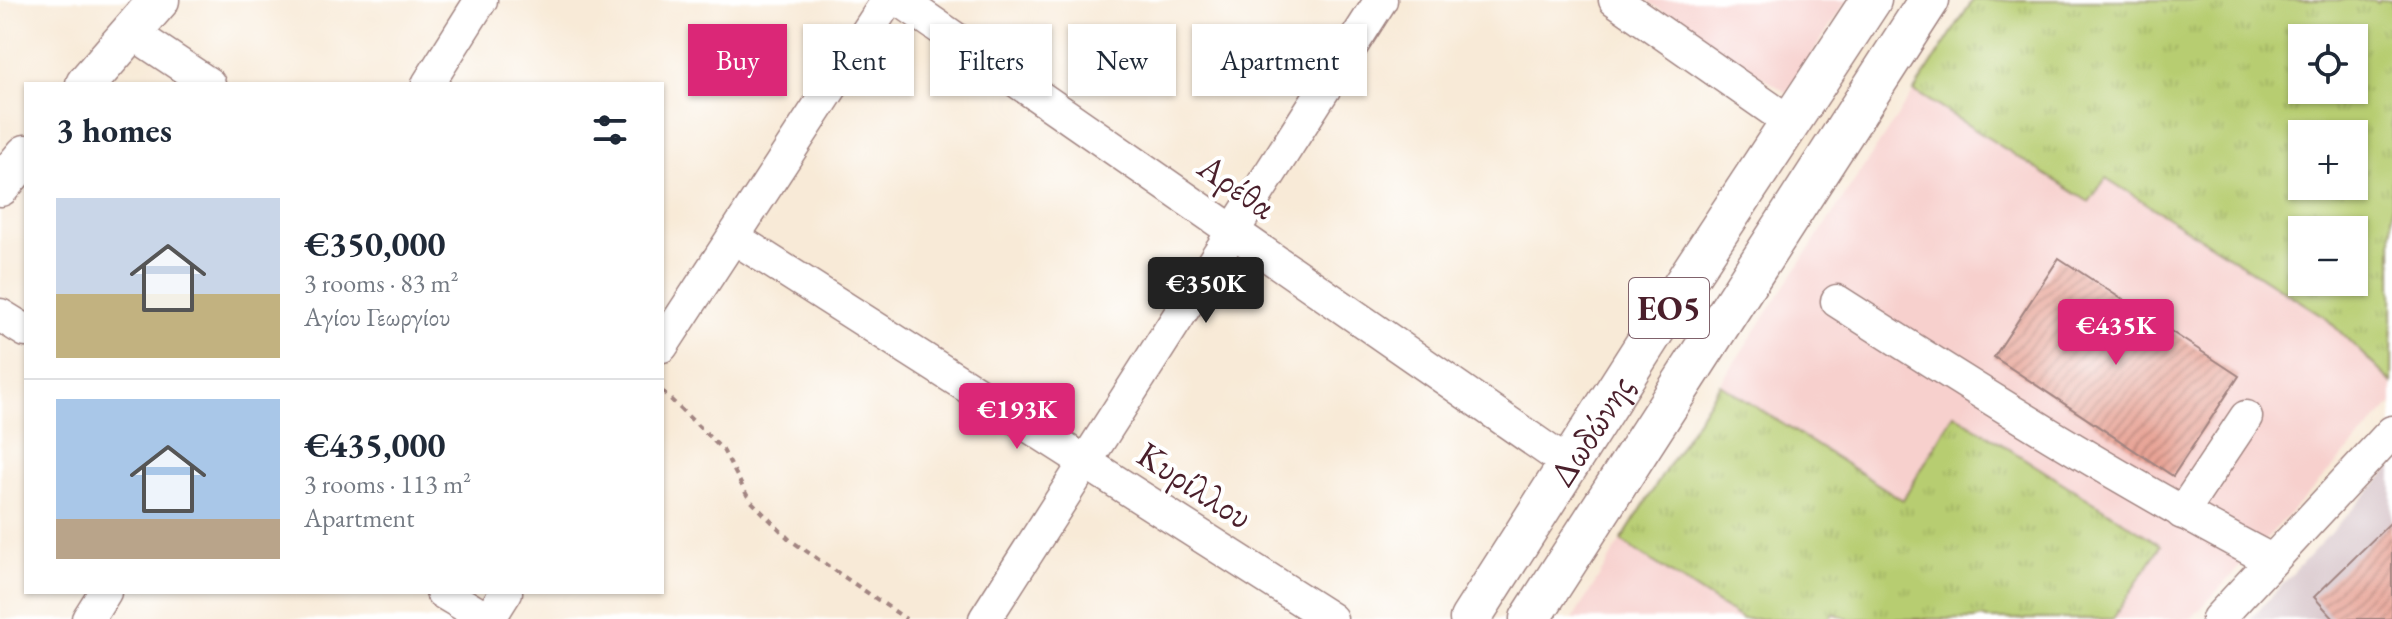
<!DOCTYPE html>
<html lang="en">
<head>
<meta charset="utf-8">
<style>
  :root { --surface:#fff; --page:#f6f6f7; --text:#1f2937; --muted:#747a83; --line:#e0e1e3; --accent:#db2777 }
  body { margin:0; font-family:"EB Garamond",serif; background:var(--page); color:var(--text); height:100vh; display:flex; flex-direction:column; font-size:30px; white-space:nowrap }
  * { box-sizing:border-box; margin:0 }
  p { font-size:26px; color:var(--muted) }
  .icon { flex:none; width:44px; height:44px; fill:none; stroke:currentColor; stroke-width:2; stroke-linecap:round; stroke-linejoin:round }
  .map { position:relative; flex:1; overflow:hidden }
  .details { position:absolute; left:24px; top:82px; width:640px; height:512px; display:flex; flex-direction:column; background:var(--surface); border-radius:0px; box-shadow:0 2px 6px #0004 }
  .details>* { flex:none }
  .hud { position:absolute; left:688px; top:24px; width:760px; height:72px; display:flex; gap:16px }
  .tools { position:absolute; left:2288px; top:24px; display:grid; gap:16px }
  .tools a { display:grid; place-items:center; width:80px; height:80px; border-radius:0px; background:var(--surface); box-shadow:0 2px 6px #0004; font-size:40px }
  .price { position:absolute; translate:-50% -68px; padding:0 18px; border-radius:8px; background:var(--accent); color:#fff; font-size:26px; line-height:52px; filter:drop-shadow(0 2px 4px #0008) }
  .price::after { content:''; position:absolute; left:50%; top:48px; width:24px; height:18px; margin-left:-12px; background:inherit; clip-path:polygon(0 0,100% 0,50% 100%) }
  .price.selected { background:#222; color:#fff }
  ul { padding:0; list-style:none }
  li { display:flex; align-items:center; gap:24px; height:200px; padding:0 32px }
  li+li { border-top:2px solid var(--line) }
  li span { display:grid; place-items:center; flex:none; width:224px; height:160px; border-radius:0px; color:#555 }
  li>.icon { margin-inline-start:auto }
  span .icon { width:96px; height:96px; fill:#fffc; stroke-width:1 }
  li b { font-size:34px }
  h2 { display:flex; justify-content:space-between; align-items:center; height:96px; padding:0 32px; font-size:34px }
  .tag { padding:0 28px; border-radius:0px; background:var(--surface); box-shadow:0 2px 6px #0004; font-size:28px; line-height:72px }
  .tag.selected { background:var(--accent); color:#fff }
  .map>svg:first-child { display:block }
  .built { fill:#f7d0cd }
  .industrial { fill:#d2bec3 }
  .grass { fill:url(#grass-tufts); stroke:#80764e; stroke-width:2; fill-rule:evenodd }
  .building { fill:url(#building-hatch) }
  .lines { fill:none; stroke-linecap:round; stroke-linejoin:round }
  .minor-casing { stroke:#a18481; stroke-width:35 }
  .major-casing { stroke:#a18481; stroke-width:43 }
  .path { stroke:#a18481; stroke-width:4; stroke-dasharray:6 6; stroke-linecap:butt }
  .minor { stroke:#fff; stroke-width:32 }
  .major { stroke:#fff; stroke-width:40 }
  .labels { text-anchor:middle; dominant-baseline:central; stroke-width:8; stroke-linejoin:round; paint-order:stroke }
  .shield { fill:#fff; stroke:#80626b; stroke-width:2 }
  .shield-label { font-size:34px; font-weight:bold; fill:#4a1f2b }
  .street-label { font-size:36px; fill:#4a1f2b; stroke:#fff }
</style>
</head>
<body>
<div class="map">
<svg width="2392" height="619" viewBox="0 0 2392 619">
  <defs>
    <pattern id="grass-tufts" width="24" height="20" patternUnits="userSpaceOnUse" patternTransform="scale(2)"><rect width="24" height="20" fill="#b7cd71"/><path d="M3 7l-1-3M5 7V3M7 7l1-3M15 17l-1-3M17 17v-4M19 17l1-3" fill="none" stroke="#9fb062"/></pattern>
    <pattern id="building-hatch" width="6" height="6" patternUnits="userSpaceOnUse" patternTransform="scale(2)"><rect width="6" height="6" fill="#e7a395"/><path d="M-1 1l2-2M0 6l6-6M5 7l2-2" fill="none" stroke="#bd847a"/></pattern>
  </defs>
  <rect width="100%" height="100%" fill="#fff"/>
  <filter id="ink" filterUnits="userSpaceOnUse"><feTurbulence type="fractalNoise" baseFrequency=".0125" numOctaves="2"/><feDisplacementMap in="SourceGraphic" scale="16" xChannelSelector="R" yChannelSelector="G"/><feConvolveMatrix kernelMatrix="1 2 1 2 8 2 1 2 1" color-interpolation-filters="sRGB"/></filter>
  <filter id="wash" filterUnits="userSpaceOnUse"><feTurbulence type="fractalNoise" baseFrequency=".006" numOctaves="4" result="noise"/><feDisplacementMap in="SourceGraphic" scale="32" xChannelSelector="R" yChannelSelector="G"/><feGaussianBlur stdDeviation="1.8" result="paint"/><feColorMatrix in="noise" values="0 0 0 0 0 0 0 0 0 0 0 0 0 0 0 0 0 1.4 0 .05"/><feComposite in="paint" operator="in"/></filter>
  <g filter="url(#wash)">
    <rect width="100%" height="100%" fill="#f8ead7"/>
    <g class="built">
      <path d="M1645 0H1847L1787 93Z"/>
      <path d="M1914 91 2088 202 2105 178 2325 317 2392 383V404L2191 619H2113L2161 545 1955 415 1903 500 1720 384Z"/>
      <path d="M1621 541 1742 619H1573Z"/>
    </g>
    <path class="industrial" d="M2392 467V619H2250Z"/>
    <g class="grass">
      <path d="M1973 0H2374L2378 3 2380 0H2392V383L2325 317 2106 178 2089 202 1914 91ZM2302 38H2354V90H2302ZM2302 134H2354V186H2302ZM2302 230H2354V282H2302Z"/>
      <path d="M1720 384 1903 500 1954 414 2161 545 2113 619H1987L1982 617 1974 619H1847L1834 613 1829 619H1742L1621 541Z"/>
    </g>
    <g id="blocks">
      <g class="building">
        <path d="M2059 258 2239 376 2173 476 1994 357Z"/>
        <path d="M2392 521V619H2334L2314 597Z"/>
      </g>
    </g>
  </g>
  <g filter="url(#ink)">
    <use href="#blocks" fill-opacity="0" stroke="#a18481" stroke-width="2"/>
    <g class="lines">
      <defs>
        <g id="minor">
          <path d="M900 0 1568 464"/>
          <path d="M1615 0 1791 123"/>
          <path d="M131 32 209 84"/>
          <path d="M428 84 481 0"/>
          <path d="M733 237 1331 619"/>
          <path d="M1837 301C1979 392 2122 482 2271 560"/>
          <path d="M0 315 26 331"/>
          <path d="M662 346 888 0"/>
          <path d="M2182 513 2246 417"/>
          <path d="M442 592 487 619"/>
          <path d="M88 619 105 592"/>
          <path d="M489 619 506 592"/>
          <path d="M985 619 1381 0"/>
          <path d="M2218 619 2392 432"/>
        </g>
        <g id="major">
          <path d="M86 84 159 0"/>
          <path d="M0 186 26 155"/>
          <path id="s1" d="M1470 619 1689 276 1871 0"/>
          <path d="M1530 619 1929 0"/>
        </g>
      </defs>
      <use href="#minor" class="minor-casing"/>
      <use href="#major" class="major-casing"/>
      <path class="path" d="M662 391 723 450 749 499 790 540 906 619"/>
      <use href="#minor" class="minor"/>
      <use href="#major" class="major"/>
    </g>
  </g>
  <g class="labels">
    <rect class="shield" x="1629" y="278" width="80" height="60" rx="6"/>
    <g class="shield-label">
      <text x="1669" y="308">ΕΟ5</text>
    </g>
    <g class="street-label">
      <text transform="translate(1237 186) rotate(35)">Αρέθα</text>
      <text stroke="none"><textPath href="#s1" startOffset="224">Δωδώνης</textPath></text>
      <text transform="translate(1195 485) rotate(33)">Κυρίλλου</text>
    </g>
  </g>
</svg>
<div class="tools">
<a><svg class="icon" aria-label="locate" viewBox="0 0 24 24"><circle cx="12" cy="12" r="6"/><path d="M12 2v4M12 18v4M2 12h4M18 12h4"/></svg></a>
<a>+</a>
<a>−</a>
</div>
<b class="price selected" style="left:1206px;top:325px">€350K</b>
<b class="price" style="left:2116px;top:367px">€435K</b>
<b class="price" style="left:1017px;top:451px">€193K</b>
<div class="hud">
<a class="tag selected">Buy</a>
<a class="tag">Rent</a>
<a class="tag">Filters</a>
<a class="tag">New</a>
<a class="tag">Apartment</a>
</div>
<section class="details">
<h2>3 homes<svg class="icon" aria-label="filters" viewBox="0 0 24 24"><path d="M4 7h16M4 17h16"/><circle cx="9" cy="7" r="2"/><circle cx="15" cy="17" r="2"/></svg></h2>
<ul>
<li><span style="background:linear-gradient(#c9d6e8 60%,#c2b280 0)"><svg class="icon" aria-label="home" viewBox="0 0 24 24"><path d="M3 11l9-7 9 7M6 9v11h12V9"/></svg></span><div><b>€350,000</b><p>3 rooms · 83 m²</p><p>Αγίου Γεωργίου</p></div></li>
<li><span style="background:linear-gradient(#a9c7e8 75%,#b9a48a 0)"><svg class="icon" aria-label="home" viewBox="0 0 24 24"><path d="M3 11l9-7 9 7M6 9v11h12V9"/></svg></span><div><b>€435,000</b><p>3 rooms · 113 m²</p><p>Apartment</p></div></li>
</ul>
</section>
</div>
</body>
</html>
